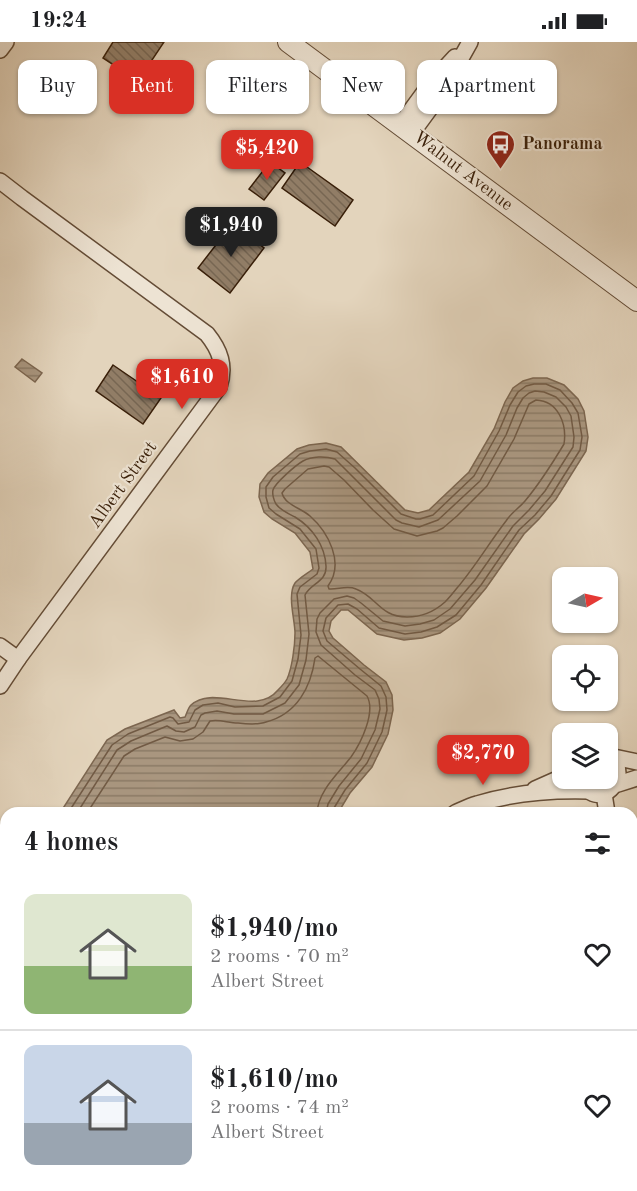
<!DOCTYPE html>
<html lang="en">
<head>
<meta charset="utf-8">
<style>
  :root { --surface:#fff; --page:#f2f2f2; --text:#202124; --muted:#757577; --line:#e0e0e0; --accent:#d93025 }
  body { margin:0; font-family:"Old Standard TT",serif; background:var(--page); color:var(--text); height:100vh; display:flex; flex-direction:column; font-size:22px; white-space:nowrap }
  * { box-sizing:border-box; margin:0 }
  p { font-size:20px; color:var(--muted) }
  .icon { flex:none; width:33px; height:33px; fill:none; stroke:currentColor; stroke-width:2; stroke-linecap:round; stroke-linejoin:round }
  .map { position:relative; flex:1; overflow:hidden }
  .side { position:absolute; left:0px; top:765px; width:638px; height:384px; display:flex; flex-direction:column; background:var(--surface); border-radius:18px 18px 0 0; box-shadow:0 2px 4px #0004 }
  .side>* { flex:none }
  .guide { position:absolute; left:18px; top:18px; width:602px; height:54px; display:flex; gap:12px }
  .needle { width:39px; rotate:81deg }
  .controls { position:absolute; left:552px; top:525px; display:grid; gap:12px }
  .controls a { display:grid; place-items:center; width:66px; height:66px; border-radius:12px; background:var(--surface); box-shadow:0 2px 4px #0004; font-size:30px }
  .price { position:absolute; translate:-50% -51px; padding:0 14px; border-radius:12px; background:var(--accent); color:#fff; font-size:20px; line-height:39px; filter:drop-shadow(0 2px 3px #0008) }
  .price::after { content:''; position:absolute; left:50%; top:36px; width:18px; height:14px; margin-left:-9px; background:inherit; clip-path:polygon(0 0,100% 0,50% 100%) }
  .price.active { background:#222; color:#fff }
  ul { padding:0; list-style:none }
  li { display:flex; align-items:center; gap:18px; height:150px; padding:0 24px }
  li+li { border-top:2px solid var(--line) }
  li span { display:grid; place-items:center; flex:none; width:168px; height:120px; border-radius:12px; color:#555 }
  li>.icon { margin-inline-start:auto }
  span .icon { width:72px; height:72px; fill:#fffc; stroke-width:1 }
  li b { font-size:26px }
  h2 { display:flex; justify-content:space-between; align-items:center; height:72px; padding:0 24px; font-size:26px }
  .tag { padding:0 21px; border-radius:12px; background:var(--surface); box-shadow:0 2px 4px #0004; font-size:21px; line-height:54px }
  .tag.active { background:var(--accent); color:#fff }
  .status { display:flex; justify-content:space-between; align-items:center; height:42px; padding:0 30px; background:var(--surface); direction:ltr }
  .status svg { height:16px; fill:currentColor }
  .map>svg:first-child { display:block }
  .water { fill:url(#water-rules); stroke:#7c6650; stroke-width:1.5 }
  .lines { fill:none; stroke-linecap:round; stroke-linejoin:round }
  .shore { stroke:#715a44; stroke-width:1.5 }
  .building { fill:url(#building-back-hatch); stroke:#391f09; stroke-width:1.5 }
  .service-casing { stroke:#644c36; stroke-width:10 }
  .minor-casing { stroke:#644c36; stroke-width:18 }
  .tertiary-casing { stroke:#644c36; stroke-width:22 }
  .service { stroke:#ede3d3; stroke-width:8 }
  .minor { stroke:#ede3d3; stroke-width:15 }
  .tertiary { stroke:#ede3d3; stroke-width:20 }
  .labels { text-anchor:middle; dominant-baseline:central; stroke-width:4.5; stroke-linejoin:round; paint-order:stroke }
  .poi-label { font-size:18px; font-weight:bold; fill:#391f09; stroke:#ede3d3; text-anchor:start }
  .street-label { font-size:18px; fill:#391f09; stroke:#ede3d3 }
</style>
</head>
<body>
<div class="status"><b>19:24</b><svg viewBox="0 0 49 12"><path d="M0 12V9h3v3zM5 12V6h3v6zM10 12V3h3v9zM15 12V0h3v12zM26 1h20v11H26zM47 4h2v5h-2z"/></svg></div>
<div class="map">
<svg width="637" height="1149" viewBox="0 0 637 1149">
  <defs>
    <pattern id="water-rules" width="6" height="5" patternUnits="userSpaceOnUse" patternTransform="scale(1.5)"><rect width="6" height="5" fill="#a9967f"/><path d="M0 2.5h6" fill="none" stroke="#8b7a66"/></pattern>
    <pattern id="building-back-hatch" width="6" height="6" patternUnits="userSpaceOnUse" patternTransform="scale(1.5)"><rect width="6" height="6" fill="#917d66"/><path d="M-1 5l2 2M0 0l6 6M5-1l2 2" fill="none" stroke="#776652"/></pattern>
  </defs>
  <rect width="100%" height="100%" fill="#e3d4bc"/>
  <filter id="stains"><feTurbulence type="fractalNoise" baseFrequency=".00333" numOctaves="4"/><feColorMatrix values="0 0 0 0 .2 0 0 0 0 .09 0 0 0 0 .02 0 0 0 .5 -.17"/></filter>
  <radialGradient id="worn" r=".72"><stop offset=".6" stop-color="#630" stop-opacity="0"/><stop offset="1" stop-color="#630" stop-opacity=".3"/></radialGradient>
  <g class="water">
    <path d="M22 317 42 331 35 340 15 325Z"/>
    <path d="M533 336H547L564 343 578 357 584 369 588 395 586 409 556 457 539 477 524 492 486 546 460 577 440 591 422 596 404 598 377 592 348 568H341L331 579 329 589 333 596 364 623 386 640 392 653 393 668 388 692 372 725 350 751 338 771H60L107 698 125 687 174 668 180 676 185 675C187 671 188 666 191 663 214 642 256 675 278 648 281 645 285 641 287 637 292 626 295 604 295 591 295 578 287 553 295 541 299 536 308 531 313 527L310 510 295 491 272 477 264 470 259 455 260 442 268 431 297 407 309 403 326 401 341 405 405 468 418 471 429 468 469 430 494 387 505 360 513 346 523 339Z"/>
  </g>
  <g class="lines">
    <g class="shore">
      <path d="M536 358C559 359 567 383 564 402 552 422 540 441 525 459 519 466 511 471 506 479 489 501 475 525 457 546 453 551 449 556 445 560 435 569 421 575 407 575 380 575 377 555 356 547 347 543 337 548 329 547L328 544C345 521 328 490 310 474 301 466 285 463 282 451L285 447 308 427 324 424 329 425 344 438 373 468 394 487 417 494 437 489 443 486 457 474 487 444 514 397 529 362Z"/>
      <path d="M68 771 112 703 128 692 170 675 173 676 178 682 189 680 195 668 203 663 218 661 235 665 263 664 280 655 292 639 298 617 301 593 297 552 300 545 317 532 319 526 316 507 300 487 276 472 269 466 266 455V445L273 435 300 412 310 409 326 407 337 410 355 426 401 472 416 477H420L433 473 474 434 499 389 510 363 518 350 526 344 534 342H546L560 348 572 361 578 371 582 395 580 408 551 454 535 473 519 488 481 543 456 573 437 585 421 590 405 592 379 586 357 567 348 562 338 563 326 576 323 589 327 599 360 627 381 644 386 655 387 668 382 690 367 721 345 748 334 766V771"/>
      <path d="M77 771 117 708 131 699 167 684 176 689 184 690 195 685 201 673 205 671 217 669 234 672H263L285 661 299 643 306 618 309 592 305 553C311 541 327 540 326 524 325 504 313 486 295 475 289 472 280 468 276 462 274 459 272 452 273 448 275 441 296 423 303 419 312 414 325 414 335 417L396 478 402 481 419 485 438 478 480 439 506 393 517 366 523 356 529 351 535 349 544 350 556 355 566 365 571 374 574 395 573 405 545 449 529 468 513 484 475 538 450 567 434 578 420 582 405 584 383 579 361 561 354 556 347 554 334 557 320 571 317 577 316 590 321 603 355 633 375 648 379 657 380 667 375 688 361 717 339 744 328 762 326 771"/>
      <path d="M87 771 124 714 135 707 165 695 180 699 193 697 203 690 210 679C220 677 228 681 238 681 247 682 258 683 266 680 297 672 311 645 315 616L318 614 367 654C376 670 361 701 351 715 338 732 318 749 317 771"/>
    </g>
  </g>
  <g class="building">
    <path d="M113 0H164L138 39 103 16Z"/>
    <path d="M270 120 285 131 264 158 249 147Z"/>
    <path d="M300 120 353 158 335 184 282 146Z"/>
    <path d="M233 181 264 206 230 251 198 226Z"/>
    <path d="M113 323 161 356 143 382 96 349Z"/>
  </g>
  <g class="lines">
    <defs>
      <path id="service" d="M0 1010 6 1002"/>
      <g id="minor">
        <path d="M0 8 6 0"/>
        <path d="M401 82 431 41 455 15"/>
        <path d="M412 91 442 50 470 0"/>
        <path d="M0 139 22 156 207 292C220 308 226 324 219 345L18 617 0 644"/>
        <path d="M0 604 18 617"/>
        <path d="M609 714 637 720"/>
        <path d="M581 736C595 776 637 733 608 714"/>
        <path d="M618 742 637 736"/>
        <path d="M535 747 562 735"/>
        <path d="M604 752 607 771"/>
        <path d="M455 771C462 768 469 764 477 762 512 751 552 748 589 749"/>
        <path d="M632 862 637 870"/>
        <path d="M0 941 6 946"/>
        <path d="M224 1143 237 1149"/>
      </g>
      <path id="tertiary" d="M288 0 637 259"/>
    </defs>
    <use href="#service" class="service-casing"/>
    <use href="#minor" class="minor-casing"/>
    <use href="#tertiary" class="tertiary-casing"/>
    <use href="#service" class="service"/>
    <use href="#minor" class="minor"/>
    <use href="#tertiary" class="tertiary"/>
  </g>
  <defs>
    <symbol id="bus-pin" viewBox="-11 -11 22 30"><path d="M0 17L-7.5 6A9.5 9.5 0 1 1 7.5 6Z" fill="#8f2418" stroke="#ede3d3"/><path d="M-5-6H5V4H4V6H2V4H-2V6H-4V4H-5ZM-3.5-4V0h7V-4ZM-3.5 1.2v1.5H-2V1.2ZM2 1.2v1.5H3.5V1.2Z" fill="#fff"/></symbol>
  </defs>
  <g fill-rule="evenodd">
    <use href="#bus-pin" x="484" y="86" width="33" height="45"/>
  </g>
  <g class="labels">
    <g class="poi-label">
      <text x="522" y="102">Panorama</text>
    </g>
    <g class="street-label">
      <text transform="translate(463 129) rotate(37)">Walnut Avenue</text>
      <text transform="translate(123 443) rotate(-54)">Albert Street</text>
    </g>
  </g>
  <rect width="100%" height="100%" filter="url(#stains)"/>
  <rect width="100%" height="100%" fill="url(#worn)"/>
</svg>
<div class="controls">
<a><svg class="needle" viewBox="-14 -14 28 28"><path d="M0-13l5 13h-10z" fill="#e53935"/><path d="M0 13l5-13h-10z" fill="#757577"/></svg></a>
<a><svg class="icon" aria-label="locate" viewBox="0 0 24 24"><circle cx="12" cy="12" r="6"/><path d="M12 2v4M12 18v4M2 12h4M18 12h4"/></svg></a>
<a><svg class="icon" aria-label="layers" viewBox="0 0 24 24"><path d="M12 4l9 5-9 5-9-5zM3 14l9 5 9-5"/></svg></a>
</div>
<b class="price" style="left:267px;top:139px">$5,420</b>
<b class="price active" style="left:231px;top:216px">$1,940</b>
<b class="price" style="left:182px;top:368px">$1,610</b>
<b class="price" style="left:483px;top:744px">$2,770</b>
<div class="guide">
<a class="tag">Buy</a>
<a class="tag active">Rent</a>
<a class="tag">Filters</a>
<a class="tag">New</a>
<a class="tag">Apartment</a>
</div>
<section class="side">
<h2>4 homes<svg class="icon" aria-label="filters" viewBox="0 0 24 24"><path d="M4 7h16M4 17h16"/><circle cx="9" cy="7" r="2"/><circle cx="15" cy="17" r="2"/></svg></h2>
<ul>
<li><span style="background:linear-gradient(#dfe7d0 60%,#8fb573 0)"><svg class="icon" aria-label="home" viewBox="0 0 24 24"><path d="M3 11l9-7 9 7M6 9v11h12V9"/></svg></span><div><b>$1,940/mo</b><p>2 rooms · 70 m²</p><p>Albert Street</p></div><svg class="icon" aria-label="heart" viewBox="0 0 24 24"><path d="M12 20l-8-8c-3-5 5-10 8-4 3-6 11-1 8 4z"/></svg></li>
<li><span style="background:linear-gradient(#c9d6e8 65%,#9aa5b1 0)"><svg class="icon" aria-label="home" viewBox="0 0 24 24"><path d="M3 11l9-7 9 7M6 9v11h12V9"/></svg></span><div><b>$1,610/mo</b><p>2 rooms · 74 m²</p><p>Albert Street</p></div><svg class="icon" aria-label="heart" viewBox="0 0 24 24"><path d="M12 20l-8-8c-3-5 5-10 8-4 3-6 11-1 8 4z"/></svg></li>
</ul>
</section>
</div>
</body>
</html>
